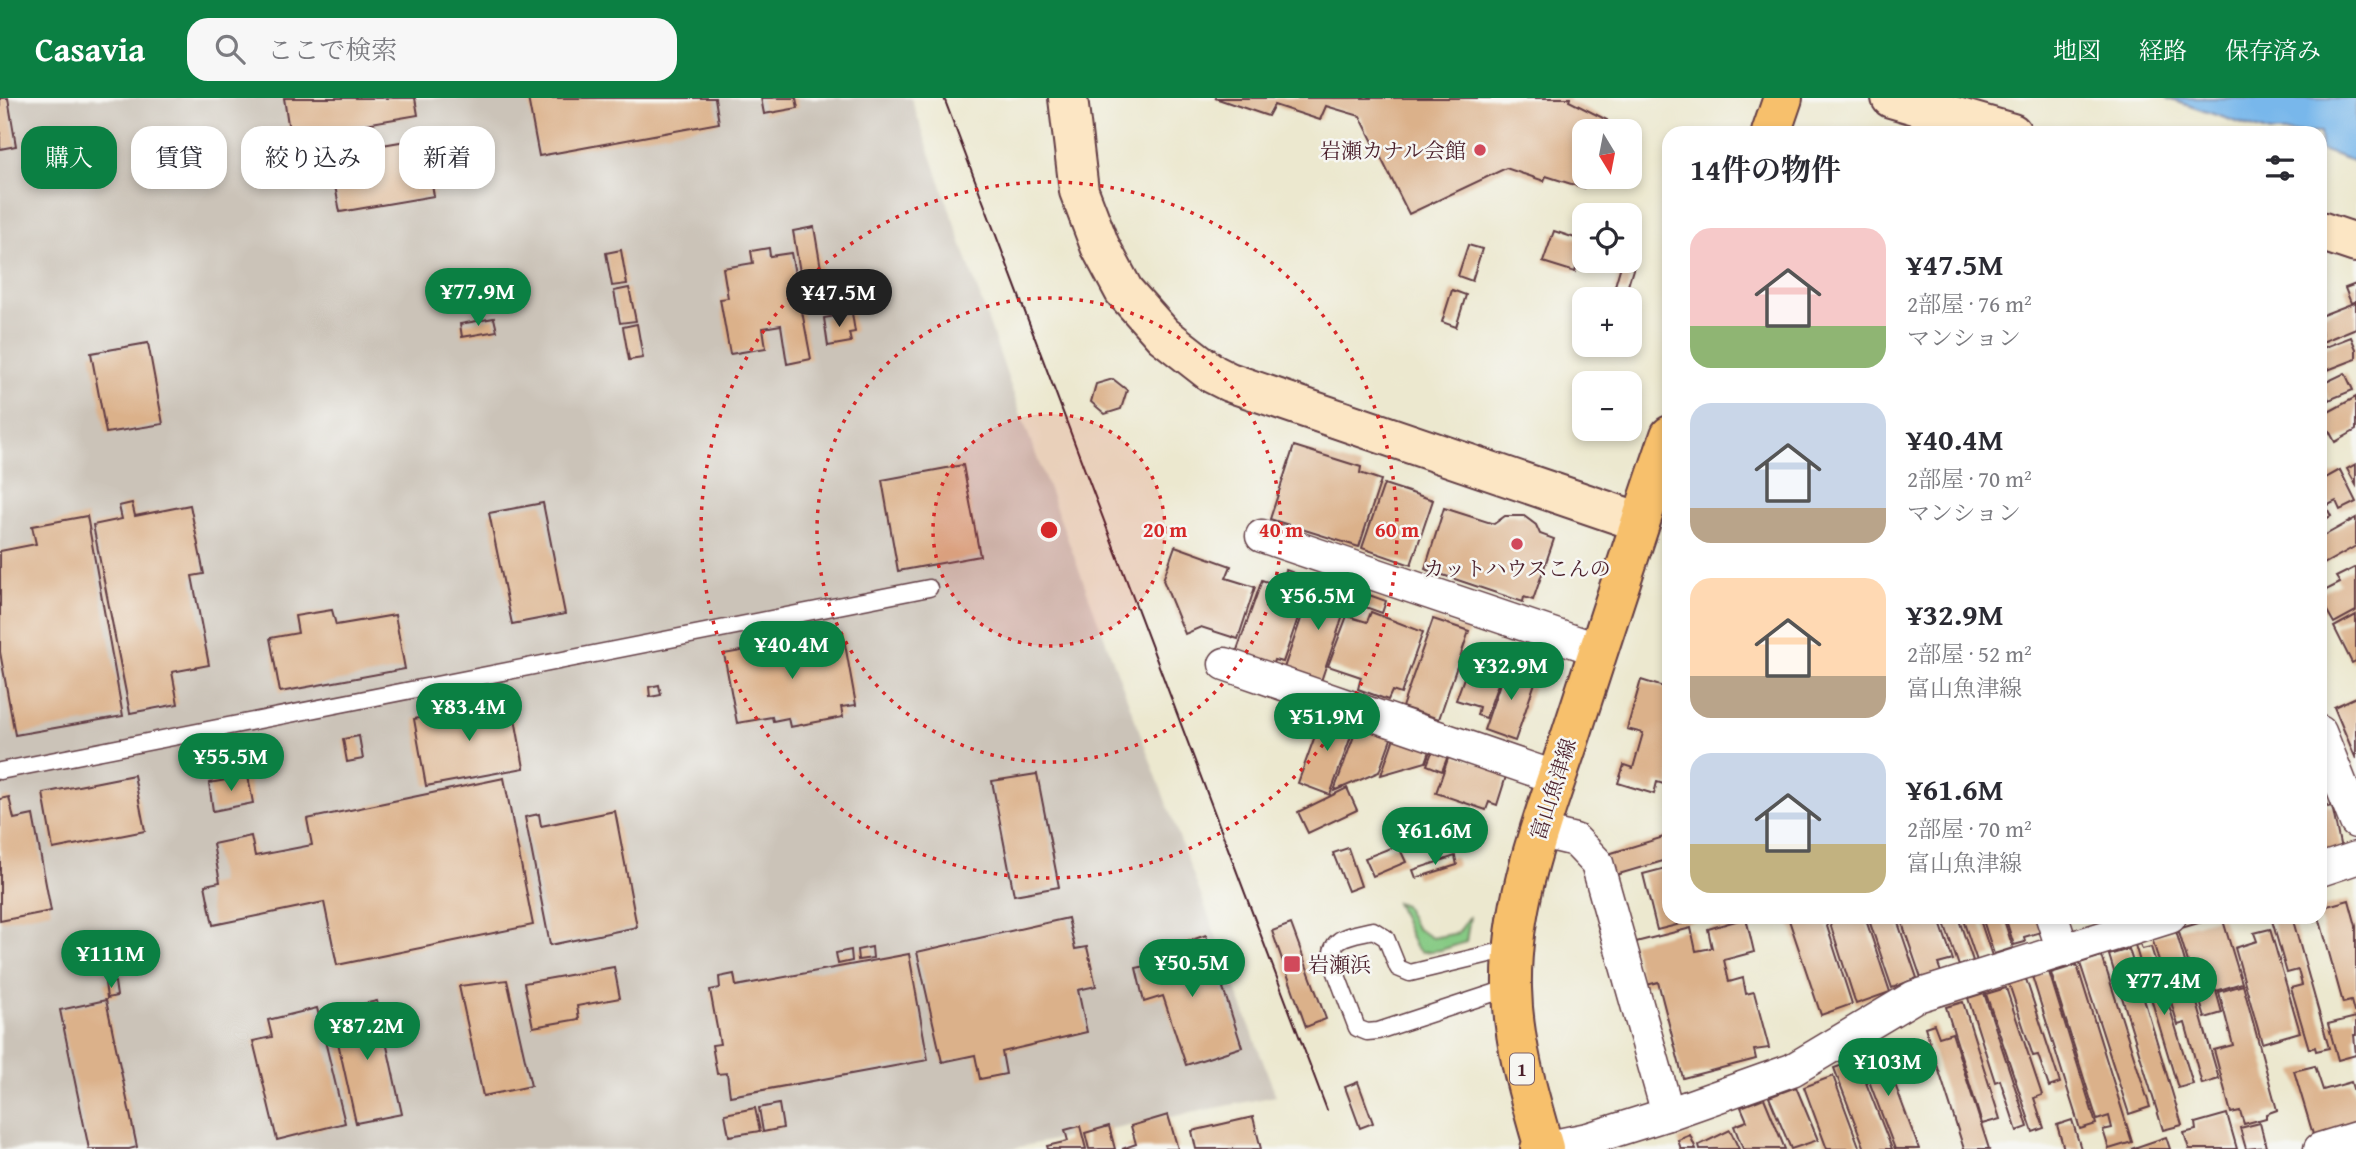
<!DOCTYPE html>
<html lang="ja">
<head>
<meta charset="utf-8">
<style>
  :root { --surface:#fff; --page:#f7f7f7; --text:#2b2b33; --muted:#7c7c81; --accent:#0b8043 }
  body { margin:0; font-family:"Gentium Book Plus","Noto Serif JP",serif; background:var(--page); color:var(--text); height:100vh; display:flex; flex-direction:column; font-size:26px; white-space:nowrap }
  * { box-sizing:border-box; margin:0 }
  p { font-size:23px; color:var(--muted) }
  .icon { flex:none; width:38px; height:38px; fill:none; stroke:currentColor; stroke-width:2; stroke-linecap:round; stroke-linejoin:round }
  .map { position:relative; flex:1; overflow:hidden }
  .details { position:absolute; left:1662px; top:28px; width:665px; height:798px; display:flex; flex-direction:column; background:var(--surface); border-radius:21px; box-shadow:0 4px 10px #0003 }
  .details>* { flex:none }
  .guide { position:absolute; left:21px; top:28px; width:665px; height:63px; display:flex; gap:14px }
  .needle { width:46px; rotate:170deg }
  .controls { position:absolute; left:1572px; top:21px; display:grid; gap:14px }
  .controls a { display:grid; place-items:center; width:70px; height:70px; border-radius:14px; background:var(--surface); box-shadow:0 4px 10px #0003; font-size:35px }
  .price { position:absolute; translate:-50% -60px; padding:0 16px; border-radius:24px; background:var(--accent); color:#fff; font-size:23px; line-height:46px; filter:drop-shadow(0 2px 4px #0008) }
  .price::after { content:''; position:absolute; left:50%; top:42px; width:21px; height:16px; margin-left:-10px; background:inherit; clip-path:polygon(0 0,100% 0,50% 100%) }
  .price.active { background:#222; color:#fff }
  ul { padding:0; list-style:none }
  li { display:flex; align-items:center; gap:21px; height:175px; padding:0 28px }
  li span { display:grid; place-items:center; flex:none; width:196px; height:140px; border-radius:21px; color:#555 }
  li>.icon { margin-inline-start:auto }
  span .icon { width:84px; height:84px; fill:#fffc; stroke-width:1 }
  li b { font-size:30px }
  h2 { display:flex; justify-content:space-between; align-items:center; height:84px; padding:0 28px; font-size:30px }
  .tag { padding:0 24px; border-radius:21px; background:var(--surface); box-shadow:0 4px 10px #0003; font-size:24px; line-height:63px }
  .tag.active { background:var(--accent); color:#fff }
  header { display:flex; align-items:center; gap:42px; box-sizing:border-box; height:98px; padding:0 35px; background:var(--accent); color:#fff }
  header strong { font-size:33px }
  nav { display:flex; gap:38px; margin-inline-start:auto; font-size:24px }
  .search { width:490px; height:63px; background:var(--page); display:flex; align-items:center; gap:18px; box-sizing:border-box; padding:0 24px; border-radius:21px; color:var(--muted); font-size:26px }
  .map>svg:first-child { display:block }
  .industrial { fill:#cbc3b8 }
  .green { fill:#86ca84; stroke:#687458; stroke-width:2 }
  .water { fill:#78b7eb; stroke:#616b8b; stroke-width:2 }
  .building { fill:#dbb18a }
  .lines { fill:none; stroke-linecap:round; stroke-linejoin:round }
  .lane-casing { stroke:#623d44; stroke-width:19 }
  .street-casing { stroke:#623d44; stroke-width:35 }
  .secondary-casing { stroke:#623d44; stroke-width:42 }
  .primary-casing { stroke:#623d44; stroke-width:42 }
  .lane { stroke:#fff; stroke-width:16 }
  .street { stroke:#fff; stroke-width:32 }
  .secondary { stroke:#fce6c4; stroke-width:38 }
  .primary { stroke:#f7c06c; stroke-width:38 }
  .tram { stroke:#4a1f2b; stroke-width:2 }
  .ring { fill:none; stroke:#d62828; stroke-width:3.5; stroke-dasharray:3.5 7 }
  .poi-dot { fill:#d1495b; stroke:#f6f6f2; stroke-width:2.5 }
  .labels { text-anchor:middle; dominant-baseline:central; stroke-width:5; stroke-linejoin:round; paint-order:stroke }
  .shield { fill:#f6f6f2; stroke:#7e6067; stroke-width:2 }
  .shield-label { font-size:19px; font-weight:bold; fill:#4a1f2b }
  .poi-label { font-size:21px; fill:#4a1f2b; stroke:#f6f6f2; text-anchor:end }
  .street-label { font-size:21px; fill:#4a1f2b; stroke:#f6f6f2 }
  .centre { fill:#d62828; stroke:#f6f6f2; stroke-width:3.5 }
  .ring-label { font-size:21px; text-anchor:middle; font-weight:bold; fill:#d62828; stroke:#f6f6f2; stroke-width:5; stroke-linejoin:round; paint-order:stroke }
</style>
</head>
<body>
<header>
<strong>Casavia</strong>
<div class="search"><svg class="icon" aria-label="search" viewBox="0 0 24 24"><circle cx="10" cy="10" r="6"/><path d="M15 15l6 6"/></svg>ここで検索</div>
<nav><a>地図</a><a>経路</a><a>保存済み</a></nav>
</header>
<div class="map">
<svg width="2356" height="1051" viewBox="0 0 2356 1051">
  <rect width="100%" height="100%" fill="#f6f6f2"/>
  <filter id="ink" filterUnits="userSpaceOnUse"><feTurbulence type="fractalNoise" baseFrequency=".0143" numOctaves="2"/><feDisplacementMap in="SourceGraphic" scale="14" xChannelSelector="R" yChannelSelector="G"/><feConvolveMatrix kernelMatrix="1 2 1 2 8 2 1 2 1" color-interpolation-filters="sRGB"/></filter>
  <filter id="wash" filterUnits="userSpaceOnUse"><feTurbulence type="fractalNoise" baseFrequency=".00686" numOctaves="4" result="noise"/><feDisplacementMap in="SourceGraphic" scale="28" xChannelSelector="R" yChannelSelector="G"/><feGaussianBlur stdDeviation="1.57" result="paint"/><feColorMatrix in="noise" values="0 0 0 0 0 0 0 0 0 0 0 0 0 0 0 0 0 1.4 0 .05"/><feComposite in="paint" operator="in"/></filter>
  <g filter="url(#wash)">
    <rect width="100%" height="100%" fill="#ece8cf"/>
    <path class="industrial" d="M0 0H911L1017 306 1276 998 1009 1051H0Z"/>
    <path class="green" d="M1396 804 1404 807 1416 830 1432 840 1458 835 1470 818 1466 844 1441 852 1422 854 1415 849Z"/>
    <path class="water" d="M2166 0H2356V64L2321 52 2320 35H2269Z"/>
    <g id="blocks">
      <g class="building">
        <path d="M0 0H8L16 48 0 51Z"/>
        <path d="M284 0H415L418 17 290 39Z"/>
        <path d="M528 0H715L719 25 539 58Z"/>
        <path d="M761 0H796L798 10 764 16Z"/>
        <path d="M1215 0H1570L1569 3 1607 22 1603 33H1584V79H1588L1584 90 1546 78 1544 83 1506 70 1409 116 1360 18 1326 8 1320 22 1274 7 1268 18Z"/>
        <path d="M424 40 434 98 340 114 329 56Z"/>
        <path d="M1591 79H1611L1608 88 1590 82Z"/>
        <path d="M814 129 822 176 801 180 793 133Z"/>
        <path d="M1554 133 1584 143 1575 174 1543 164Z"/>
        <path d="M1468 147 1482 151 1472 183 1458 178Z"/>
        <path d="M769 150 770 158 791 155 811 261 787 266 781 227 763 230 766 250 730 256 720 201 728 200 723 170 753 165 751 153Z"/>
        <path d="M621 152 627 186 612 188 606 155Z"/>
        <path d="M1622 164 1634 168 1626 194 1614 191Z"/>
        <path d="M2356 186V203L2351 205 2345 190Z"/>
        <path d="M629 190 636 223 620 225 614 193Z"/>
        <path d="M1452 192 1466 197 1456 229 1442 224Z"/>
        <path d="M2356 204V230L2322 244 2320 218Z"/>
        <path d="M852 215 855 234 849 235 851 244 828 248 824 220Z"/>
        <path d="M494 220 497 233 462 239 460 226Z"/>
        <path d="M637 226 643 260 629 262 623 229Z"/>
        <path d="M2351 239 2356 251V261L2320 275V251Z"/>
        <path d="M148 245 163 326 106 335 91 255Z"/>
        <path d="M2345 275 2353 292 2329 302 2322 286Z"/>
        <path d="M1113 281 1127 292 1121 311 1105 316 1091 304 1096 286Z"/>
        <path d="M2356 299V332L2335 344 2321 318Z"/>
        <path d="M1294 348 1361 369 1360 375 1381 382 1359 449 1270 421Z"/>
        <path d="M2356 366V387L2347 371Z"/>
        <path d="M963 367 980 458 898 473 882 382Z"/>
        <path d="M2340 372 2356 404 2340 412 2336 403 2326 408 2331 418 2320 424V383Z"/>
        <path d="M1384 386 1433 402 1411 467 1362 450Z"/>
        <path d="M132 405 135 418 190 407 204 476 192 478 209 567 172 574 178 606 130 615 93 427 122 421 119 408Z"/>
        <path d="M543 405 565 516 512 526 489 415Z"/>
        <path d="M1444 410 1494 426 1505 418H1524L1536 427 1540 436 1554 441 1533 502 1524 499 1523 504 1425 471Z"/>
        <path d="M87 418 123 618 15 637 0 554V453L36 446 32 428Z"/>
        <path d="M2356 420V448L2320 468V440Z"/>
        <path d="M1175 448 1231 468 1226 480 1255 489 1238 541 1201 529 1185 536 1163 482Z"/>
        <path d="M2356 469V513L2334 525 2326 511 2320 514V495L2340 485 2336 479Z"/>
        <path d="M1286 472 1305 479 1300 494 1306 496 1283 564 1274 562 1272 568 1236 555 1262 482 1279 488Z"/>
        <path d="M1334 482 1353 488 1321 583 1284 570 1309 498 1326 504Z"/>
        <path d="M1358 493 1386 503 1382 515 1354 505Z"/>
        <path d="M332 512 336 527 395 517 405 571 280 594 270 540 298 535 295 518Z"/>
        <path d="M1371 514 1423 534 1401 596 1392 593 1388 602 1358 591 1361 579 1328 568 1347 518 1367 524Z"/>
        <path d="M2356 517V563L2352 565 2334 529Z"/>
        <path d="M1433 521 1469 533 1439 621 1402 609Z"/>
        <path d="M843 535 856 607 841 609 843 619 790 629 788 620 773 623 772 619 737 625 724 556Z"/>
        <path d="M1507 565 1538 576 1515 643 1484 632Z"/>
        <path d="M1469 566 1501 577 1486 620 1477 617 1479 609 1456 602Z"/>
        <path d="M1641 582 1670 591V688L1657 684 1654 696 1618 685 1624 667 1633 670 1643 635 1627 631Z"/>
        <path d="M659 587 661 597 650 599 649 589Z"/>
        <path d="M2356 599V661L2334 609Z"/>
        <path d="M485 603 486 609 512 604 524 670 426 688 414 621 451 614 450 609Z"/>
        <path d="M1324 613 1356 624 1330 697 1298 685Z"/>
        <path d="M1359 624 1393 635 1379 674 1334 693Z"/>
        <path d="M1395 637 1431 650 1426 664 1381 677Z"/>
        <path d="M359 638 363 661 347 664 343 641Z"/>
        <path d="M1434 649 1449 655 1442 673 1427 667Z"/>
        <path d="M1450 655 1507 675 1497 707 1489 704 1486 712 1436 695Z"/>
        <path d="M1037 676 1059 789 1014 797 992 683Z"/>
        <path d="M134 677 145 733 53 751 43 695Z"/>
        <path d="M248 678 253 705 213 713 209 685Z"/>
        <path d="M504 680 533 827 337 867 324 804 213 827 205 787 220 784 213 746 251 738 255 758 312 747 307 721Z"/>
        <path d="M2320 684 2328 709 2332 708 2341 751 2324 755 2320 742Z"/>
        <path d="M1347 690 1357 712 1308 735 1298 714Z"/>
        <path d="M9 699 14 721 33 717 51 813 0 823V701Z"/>
        <path d="M615 713 637 829 550 847 525 719 539 716 541 728Z"/>
        <path d="M1670 737V761L1612 778 1605 757Z"/>
        <path d="M1398 747 1406 764 1373 778 1365 760Z"/>
        <path d="M1348 750 1361 788 1348 793 1333 755Z"/>
        <path d="M1455 758 1457 767 1416 780 1413 772Z"/>
        <path d="M1670 769V819L1704 820 1657 832 1643 776Z"/>
        <path d="M2349 802 2356 828V913L2354 914 2351 903 2343 905 2319 819 2320 810Z"/>
        <path d="M1788 819H1824L1852 906 1821 917Z"/>
        <path d="M1828 819H1865L1890 894 1856 906Z"/>
        <path d="M1868 819H1896L1917 880 1892 890Z"/>
        <path d="M1900 819H1938L1953 862 1938 866 1941 874 1921 880Z"/>
        <path d="M1942 819H1958L1973 863 1959 868Z"/>
        <path d="M1962 819H1979L1992 858 1977 863Z"/>
        <path d="M1982 819H2003L2013 850 1994 856Z"/>
        <path d="M2005 819H2037L2041 834 2024 839 2025 844 2014 847Z"/>
        <path d="M2219 819H2222L2242 885 2216 893 2222 915 2205 920 2178 831Z"/>
        <path d="M2271 819H2292L2329 950 2316 953 2315 949 2309 951 2291 890 2302 887 2298 872 2287 875Z"/>
        <path d="M1068 820 1075 851 1087 849 1096 888 1078 892 1087 934 1002 954 1006 976 980 981 975 957 942 964 917 854Z"/>
        <path d="M1746 820 1754 854 1724 862 1729 884 1743 880 1746 896 1754 894 1769 950 1754 952 1756 961 1683 980 1658 884 1643 888 1632 845 1691 830 1696 853 1712 850 1708 831Z"/>
        <path d="M1291 826 1326 921 1306 929 1272 833Z"/>
        <path d="M2270 831 2300 934 2262 945 2235 850 2257 843 2254 835Z"/>
        <path d="M2176 833 2219 981 2202 986 2185 925 2178 927 2152 840Z"/>
        <path d="M1206 837 1242 949 1186 967 1163 898 1144 904 1136 870 1151 867 1149 857Z"/>
        <path d="M2140 846 2142 851 2151 849 2193 986 2178 990 2135 847Z"/>
        <path d="M872 849 873 860 858 862 857 852Z"/>
        <path d="M2129 851 2182 1027 2163 1032 2109 857Z"/>
        <path d="M851 852 852 863 838 866 836 855Z"/>
        <path d="M909 856 928 962 730 998 727 975 717 976 712 947 720 946 710 892 720 890 719 879 734 876 736 888Z"/>
        <path d="M2102 858 2150 1009 2129 1016 2080 865Z"/>
        <path d="M2077 867 2132 1044 2109 1051 2103 1032 2112 1030 2109 1018 2097 1022 2051 875Z"/>
        <path d="M614 869 620 900 577 908 579 921 533 929 524 885Z"/>
        <path d="M2049 874 2096 1026 2080 1031 2032 878Z"/>
        <path d="M2026 881 2060 985 2049 989 2038 957 2033 958 2009 886Z"/>
        <path d="M507 882 531 988 483 998 459 888Z"/>
        <path d="M115 884 117 898 107 900 105 885Z"/>
        <path d="M2243 887 2277 1012 2266 1016V1020L2244 1026 2240 1013 2231 1015 2214 952 2233 947 2219 894Z"/>
        <path d="M2006 890 2042 997 2034 1000 2044 1030 2033 1034 1986 896Z"/>
        <path d="M1984 895 2028 1029 2017 1033 2000 982 1995 984 1968 900Z"/>
        <path d="M106 902 137 1049 129 1051H89L60 912Z"/>
        <path d="M377 903 402 1016 356 1025 331 913Z"/>
        <path d="M1963 904 2000 1021 1982 1026 1946 909Z"/>
        <path d="M317 910 345 1025 277 1042 253 943 272 939 268 922Z"/>
        <path d="M2356 919V937H2354L2356 957 2338 962 2328 926Z"/>
        <path d="M1934 926 1939 939 1952 935 1989 1051H1964L1925 929Z"/>
        <path d="M1880 946 1919 1051H1895L1858 954Z"/>
        <path d="M1857 962 1892 1051H1865L1834 970Z"/>
        <path d="M2315 968 2323 992 2351 984 2356 1001V1031L2315 1043 2294 973Z"/>
        <path d="M1833 978 1860 1051H1827L1804 989Z"/>
        <path d="M1358 984 1373 1025 1360 1030 1345 989Z"/>
        <path d="M1796 989 1818 1042 1791 1051 1769 999Z"/>
        <path d="M1764 1000 1785 1051H1743L1734 1028 1747 1023 1741 1009Z"/>
        <path d="M779 1006 783 1030 763 1034 759 1010Z"/>
        <path d="M755 1010 760 1033 729 1038 725 1016Z"/>
        <path d="M2227 1016 2237 1051H2189L2184 1035 2196 1032 2195 1025Z"/>
        <path d="M1168 1017 1178 1051H1122L1136 1046 1131 1028Z"/>
        <path d="M1253 1019 1261 1051H1196L1192 1033Z"/>
        <path d="M2072 1022 2081 1051H2064L2057 1027Z"/>
        <path d="M2260 1025 2266 1049 2246 1051 2240 1030Z"/>
        <path d="M1080 1028 1086 1051H1048L1047 1048 1068 1043 1065 1032Z"/>
        <path d="M1109 1028 1115 1051H1089L1085 1035Z"/>
        <path d="M1730 1032 1739 1051H1700L1699 1047Z"/>
        <path d="M1690 1037 1696 1051H1681L1678 1042Z"/>
        <path d="M2166 1039 2170 1051H2131Z"/>
      </g>
    </g>
  </g>
  <g filter="url(#ink)">
    <use href="#blocks" fill-opacity="0" stroke="#623d44" stroke-width="2"/>
    <g class="lines">
      <defs>
        <g id="lane">
          <path d="M0 673 929 490"/>
          <path d="M1512 889 1378 933 1367 934 1357 930 1332 864C1328 837 1353 837 1373 832L1386 840 1398 870 1410 875 1514 850"/>
        </g>
        <g id="street">
          <path d="M1262 438 1599 552"/>
          <path d="M1225 566 1557 680"/>
          <path d="M2320 634 2356 724"/>
          <path d="M1538 733 1575 742 1597 765 1668 1016"/>
          <path d="M2320 772 2356 760"/>
          <path d="M2052 819 2063 853"/>
          <path d="M1544 1050 1588 1041 1668 1016 1792 972 1914 899 2170 819"/>
          <path d="M2320 1051 2356 1040"/>
        </g>
        <g id="secondary">
          <path d="M1068 0 1079 93 1100 148 1124 193 1163 237 1213 276 1229 284 1640 424"/>
          <path d="M1891 0 2012 35"/>
          <path d="M2320 133 2356 145"/>
        </g>
        <g id="primary">
          <path d="M1771 35 1783 0"/>
          <path d="M1540 1051 1544 1050C1529 998 1513 945 1512 890 1510 800 1545 717 1572 634 1604 535 1636 436 1670 337"/>
        </g>
      </defs>
      <use href="#lane" class="lane-casing"/>
      <use href="#street" class="street-casing"/>
      <use href="#secondary" class="secondary-casing"/>
      <use href="#primary" class="primary-casing"/>
      <use href="#lane" class="lane"/>
      <use href="#street" class="street"/>
      <use href="#secondary" class="secondary"/>
      <use href="#primary" class="primary"/>
      <path class="tram" d="M944 0 1327 1012"/>
    </g>
  </g>
  <circle cx="1049" cy="432" r="116" fill="#d62828" fill-opacity=".12"/>
  <g class="ring">
    <circle cx="1049" cy="432" r="116"/>
    <circle cx="1049" cy="432" r="232"/>
    <circle cx="1049" cy="432" r="348"/>
  </g>
  <g class="poi-dot">
    <circle cx="1480" cy="52" r="7"/>
    <circle cx="1517" cy="446" r="7"/>
    <rect x="1283" y="857" width="18" height="18" rx="3.5"/>
  </g>
  <g class="labels">
    <rect class="shield" x="1510" y="955.5" width="24" height="31" rx="5"/>
    <g class="shield-label">
      <text x="1522" y="971">1</text>
    </g>
    <g class="poi-label">
      <text x="1466" y="52">岩瀬カナル会館</text>
      <text x="1517" y="470" text-anchor="middle">カットハウスこんの</text>
      <text x="1308" y="866" text-anchor="start">岩瀬浜</text>
    </g>
    <g class="street-label">
      <text transform="translate(1553 691) rotate(-72)">富山魚津線</text>
    </g>
  </g>
  <circle cx="1049" cy="432" r="10" class="centre"/>
  <g class="ring-label">
    <text x="1165" y="439">20 m</text>
    <text x="1281" y="439">40 m</text>
    <text x="1397" y="439">60 m</text>
  </g>
</svg>
<div class="controls">
<a><svg class="needle" viewBox="-14 -14 28 28"><path d="M0-13l5 13h-10z" fill="#e53935"/><path d="M0 13l5-13h-10z" fill="#7c7c81"/></svg></a>
<a><svg class="icon" aria-label="locate" viewBox="0 0 24 24"><circle cx="12" cy="12" r="6"/><path d="M12 2v4M12 18v4M2 12h4M18 12h4"/></svg></a>
<a>+</a>
<a>−</a>
</div>
<b class="price" style="left:478px;top:230px">¥77.9M</b>
<b class="price active" style="left:839px;top:231px">¥47.5M</b>
<b class="price" style="left:1318px;top:534px">¥56.5M</b>
<b class="price" style="left:792px;top:583px">¥40.4M</b>
<b class="price" style="left:1511px;top:604px">¥32.9M</b>
<b class="price" style="left:469px;top:645px">¥83.4M</b>
<b class="price" style="left:1327px;top:655px">¥51.9M</b>
<b class="price" style="left:231px;top:695px">¥55.5M</b>
<b class="price" style="left:1435px;top:769px">¥61.6M</b>
<b class="price" style="left:111px;top:892px">¥111M</b>
<b class="price" style="left:1192px;top:901px">¥50.5M</b>
<b class="price" style="left:2164px;top:919px">¥77.4M</b>
<b class="price" style="left:367px;top:964px">¥87.2M</b>
<b class="price" style="left:1888px;top:1000px">¥103M</b>
<div class="guide">
<a class="tag active">購入</a>
<a class="tag">賃貸</a>
<a class="tag">絞り込み</a>
<a class="tag">新着</a>
</div>
<section class="details">
<h2>14件の物件<svg class="icon" aria-label="filters" viewBox="0 0 24 24"><path d="M4 7h16M4 17h16"/><circle cx="9" cy="7" r="2"/><circle cx="15" cy="17" r="2"/></svg></h2>
<ul>
<li><span style="background:linear-gradient(#f6c9c9 70%,#8fb573 0)"><svg class="icon" aria-label="home" viewBox="0 0 24 24"><path d="M3 11l9-7 9 7M6 9v11h12V9"/></svg></span><div><b>¥47.5M</b><p>2部屋 · 76 m²</p><p>マンション</p></div></li>
<li><span style="background:linear-gradient(#c9d6e8 75%,#b9a48a 0)"><svg class="icon" aria-label="home" viewBox="0 0 24 24"><path d="M3 11l9-7 9 7M6 9v11h12V9"/></svg></span><div><b>¥40.4M</b><p>2部屋 · 70 m²</p><p>マンション</p></div></li>
<li><span style="background:linear-gradient(#ffd9b3 70%,#b9a48a 0)"><svg class="icon" aria-label="home" viewBox="0 0 24 24"><path d="M3 11l9-7 9 7M6 9v11h12V9"/></svg></span><div><b>¥32.9M</b><p>2部屋 · 52 m²</p><p>富山魚津線</p></div></li>
<li><span style="background:linear-gradient(#c9d6e8 65%,#c2b280 0)"><svg class="icon" aria-label="home" viewBox="0 0 24 24"><path d="M3 11l9-7 9 7M6 9v11h12V9"/></svg></span><div><b>¥61.6M</b><p>2部屋 · 70 m²</p><p>富山魚津線</p></div></li>
</ul>
</section>
</div>
</body>
</html>
